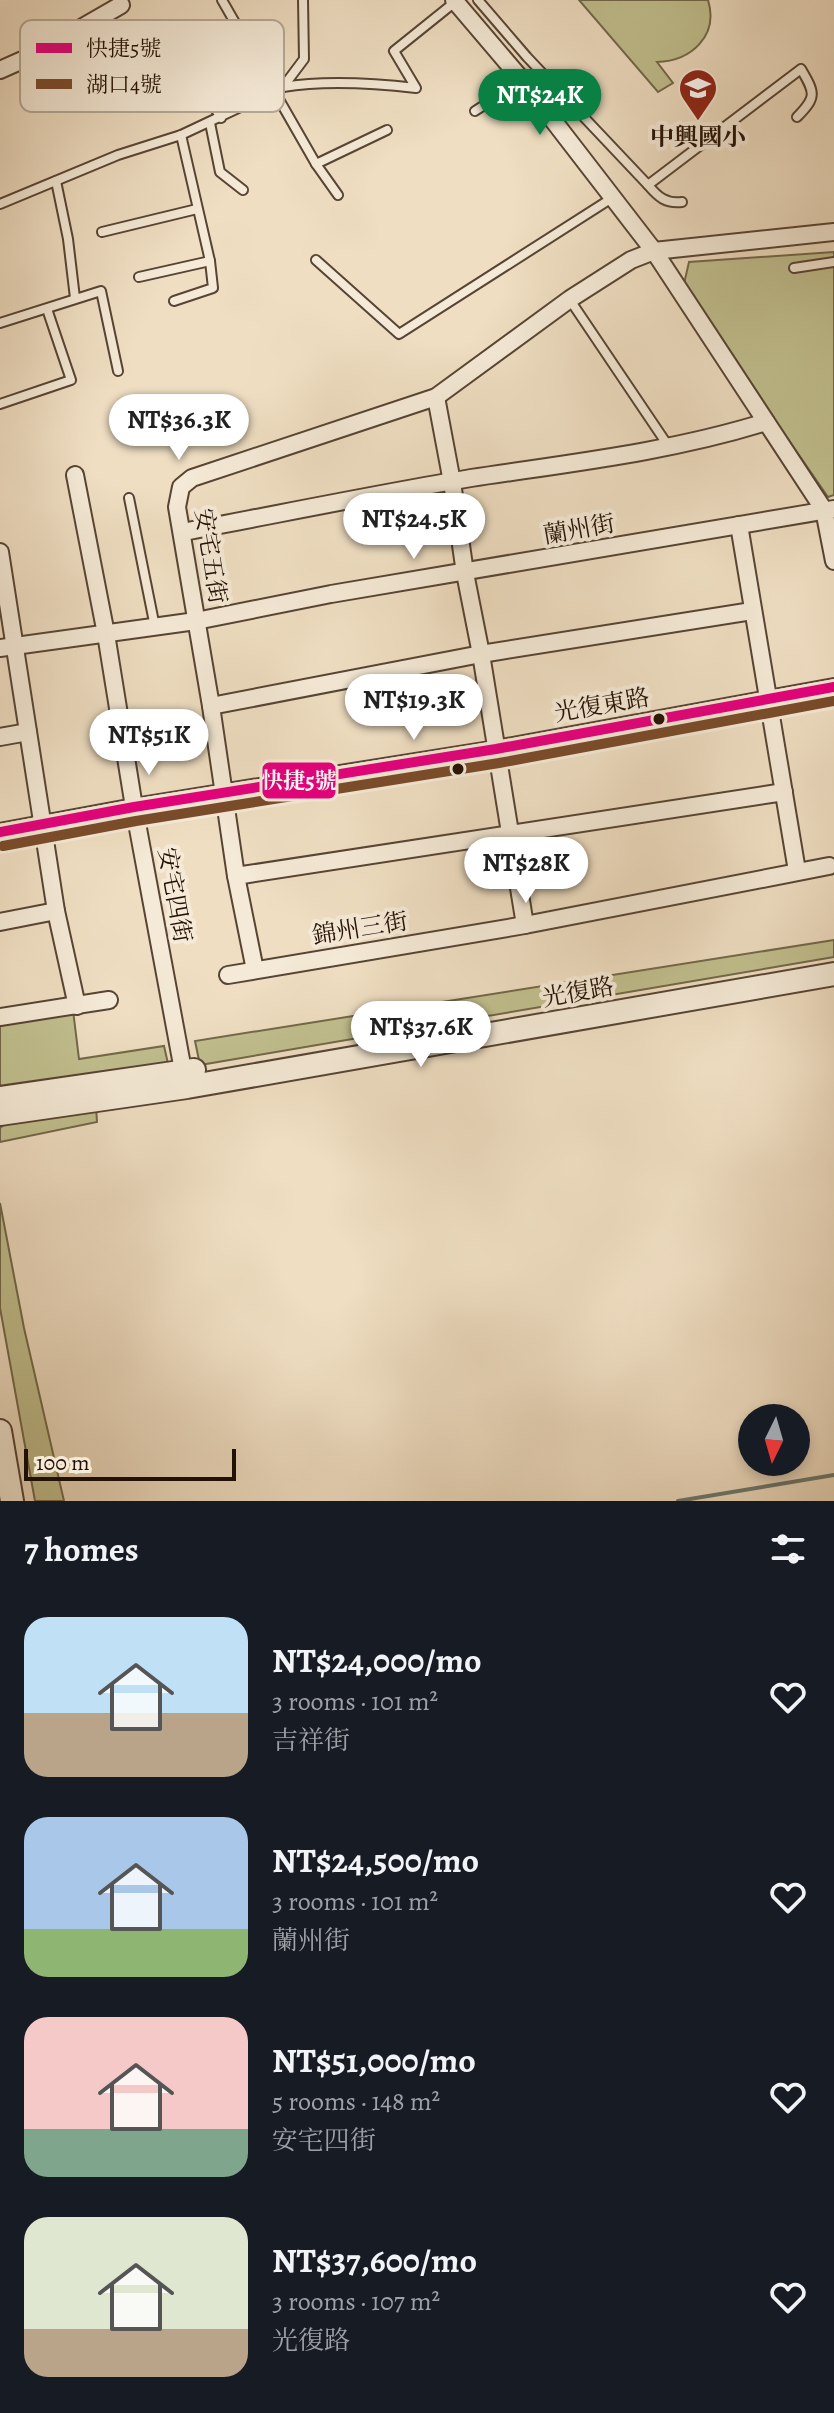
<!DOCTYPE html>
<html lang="en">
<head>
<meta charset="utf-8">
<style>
  :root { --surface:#171b24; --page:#242831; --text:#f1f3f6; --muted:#9ea1a6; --accent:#0b8043 }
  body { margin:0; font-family:Alegreya,"Noto Serif TC",serif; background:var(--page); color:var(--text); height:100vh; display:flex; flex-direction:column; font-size:30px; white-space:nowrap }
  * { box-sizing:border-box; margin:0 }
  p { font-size:26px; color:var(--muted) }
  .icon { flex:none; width:44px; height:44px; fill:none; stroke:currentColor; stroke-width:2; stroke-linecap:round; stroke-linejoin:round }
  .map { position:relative; height:1501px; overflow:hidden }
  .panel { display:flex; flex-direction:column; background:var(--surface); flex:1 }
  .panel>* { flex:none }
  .needle { width:52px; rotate:185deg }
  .fabs { position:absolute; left:738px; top:1404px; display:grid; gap:16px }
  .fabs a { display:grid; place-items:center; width:72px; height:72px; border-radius:50%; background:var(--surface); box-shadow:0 4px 12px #0003; font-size:40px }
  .scale { position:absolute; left:24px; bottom:20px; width:212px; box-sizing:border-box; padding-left:8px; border:4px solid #241105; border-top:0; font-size:22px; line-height:28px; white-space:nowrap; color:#241105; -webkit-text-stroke:6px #f5ead7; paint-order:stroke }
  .price { position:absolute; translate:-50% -68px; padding:0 18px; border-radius:28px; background:#fff; color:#222; font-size:26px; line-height:52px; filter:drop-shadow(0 2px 4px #0008) }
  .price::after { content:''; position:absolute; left:50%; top:48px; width:24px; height:18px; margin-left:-12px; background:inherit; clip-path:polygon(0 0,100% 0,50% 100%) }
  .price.current { background:var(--accent); color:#fff }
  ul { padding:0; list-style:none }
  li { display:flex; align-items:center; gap:24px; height:200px; padding:0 24px }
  li span { display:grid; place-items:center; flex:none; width:224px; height:160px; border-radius:24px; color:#555 }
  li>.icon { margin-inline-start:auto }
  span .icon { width:96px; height:96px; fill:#fffc; stroke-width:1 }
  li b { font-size:34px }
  h2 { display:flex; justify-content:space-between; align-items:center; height:96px; padding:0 24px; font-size:34px }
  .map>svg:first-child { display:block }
  .green { fill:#c1bf8e; stroke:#72684a; stroke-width:2 }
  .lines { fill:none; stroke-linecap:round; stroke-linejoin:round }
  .stream { stroke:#6b786f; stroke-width:4 }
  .service-casing { stroke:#574434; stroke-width:12 }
  .minor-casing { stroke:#574434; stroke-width:20 }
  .tertiary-casing { stroke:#574434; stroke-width:26 }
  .service { stroke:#f5ead7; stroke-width:8 }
  .minor { stroke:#f5ead7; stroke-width:16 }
  .tertiary { stroke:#f5ead7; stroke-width:22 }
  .bus-1-casing { stroke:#f5ead7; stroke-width:16 }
  .bus-2-casing { stroke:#f5ead7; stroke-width:16 }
  .bus-1 { stroke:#e5007d; stroke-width:10 }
  .bus-2 { stroke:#7a4b2a; stroke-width:10 }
  .bus-dot { fill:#241105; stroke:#f5ead7; stroke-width:3 }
  .labels { text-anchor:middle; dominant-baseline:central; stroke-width:8; stroke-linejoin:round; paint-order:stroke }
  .poi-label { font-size:24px; font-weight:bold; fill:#241105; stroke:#f5ead7 }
  .street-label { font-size:24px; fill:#241105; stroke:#f5ead7 }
  .key { fill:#f5ead7; stroke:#b6a998; stroke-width:2 }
  .key-label { font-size:22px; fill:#241105 }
  .line-badge { stroke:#f5ead7; stroke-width:3 }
  .badge-label { font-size:22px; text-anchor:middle; font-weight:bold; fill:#fff }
</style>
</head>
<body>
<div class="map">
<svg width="834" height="1501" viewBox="0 0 834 1501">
  <rect width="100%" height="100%" fill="#efdec2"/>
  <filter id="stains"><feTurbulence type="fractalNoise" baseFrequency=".0025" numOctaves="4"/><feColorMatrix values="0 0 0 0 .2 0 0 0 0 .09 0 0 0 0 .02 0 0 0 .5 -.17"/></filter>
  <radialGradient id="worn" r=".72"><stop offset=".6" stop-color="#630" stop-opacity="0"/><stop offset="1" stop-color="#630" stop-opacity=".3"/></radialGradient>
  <g class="green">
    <path d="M579 0H708C719 36 691 61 657 62L673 83 658 92Z"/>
    <path d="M834 252V495L828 497 683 288 689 262Z"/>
    <path d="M834 940V957L200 1065 195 1041Z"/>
    <path d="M73 1010 79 1059 164 1046 169 1068 0 1093V1021Z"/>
    <path d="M96 1106 97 1122 0 1142V1128L10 1120Z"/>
    <path d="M0 1203 24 1328 64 1501H35L0 1308Z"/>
  </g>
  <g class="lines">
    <path class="stream" d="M678 1501 834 1475"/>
    <defs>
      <g id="service">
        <path d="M222 0 316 164 338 195"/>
        <path d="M478 0 527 57 648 185 801 69C815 93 817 97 797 117"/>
        <path d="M189 66 221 118"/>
        <path d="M283 87C326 80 372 83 416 88L394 51 455 2"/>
        <path d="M475 111 522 81"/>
        <path d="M210 123 220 172 243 190"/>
        <path d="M316 164 387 130"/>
        <path d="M56 181 68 239 75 298"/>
        <path d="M648 185C658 197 666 204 682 202"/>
        <path d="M0 204 118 155 181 135 283 87 304 59 303 0"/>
        <path d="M102 232 197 209"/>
        <path d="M316 260 399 334 612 198"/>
        <path d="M794 268 834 262"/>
        <path d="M139 277 210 261"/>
        <path d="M570 300 669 447"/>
        <path d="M174 301 213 288 210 261 181 135"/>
        <path d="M0 323 101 291 118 371"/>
        <path d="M0 404 71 380 47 309"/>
        <path d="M129 498 155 627"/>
      </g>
      <g id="minor">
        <path d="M454 0 522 80 654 251 824 510 834 561"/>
        <path d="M0 70 36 54 121 5"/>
        <path d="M436 397 452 482 465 573 481 654 525 925"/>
        <path d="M75 475 106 634 134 807 185 1081"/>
        <path d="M739 525 797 871"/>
        <path d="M183 532C279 514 375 494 471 478 570 463 670 452 766 422"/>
        <path d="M0 552 56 911 77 1006"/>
        <path d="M0 648 196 621 331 594 834 509"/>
        <path d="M211 706 481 654 752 611"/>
        <path d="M0 737 28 732"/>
        <path d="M0 832 134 807 496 749 834 687"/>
        <path d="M236 876 784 792"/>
        <path d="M0 922 56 911"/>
        <path d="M255 970 236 876 211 706 177 507 181 487 192 478 436 397 570 299 631 260 654 251 834 232"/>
        <path d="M228 975 525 925 829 866"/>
        <path d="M0 1017 109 1000"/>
      </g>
      <g id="tertiary">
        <path d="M0 1098 194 1070"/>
        <path d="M0 1114 187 1087 834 974"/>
        <path d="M0 1431 12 1501"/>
      </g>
    </defs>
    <use href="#service" class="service-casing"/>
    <use href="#minor" class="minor-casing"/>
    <use href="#tertiary" class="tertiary-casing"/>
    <use href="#service" class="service"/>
    <use href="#minor" class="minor"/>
    <use href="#tertiary" class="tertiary"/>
    <defs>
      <path id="bus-1" d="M0 832 134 807 496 749 834 687"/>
      <path id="bus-2" d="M3 846 136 821 499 763 834 701"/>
    </defs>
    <use href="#bus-1" class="bus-1-casing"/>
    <use href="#bus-2" class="bus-2-casing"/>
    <use href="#bus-1" class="bus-1"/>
    <use href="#bus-2" class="bus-2"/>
  </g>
  <defs>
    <symbol id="school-pin" viewBox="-11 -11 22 30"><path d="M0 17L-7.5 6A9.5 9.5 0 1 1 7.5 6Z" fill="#8f2418" stroke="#f5ead7"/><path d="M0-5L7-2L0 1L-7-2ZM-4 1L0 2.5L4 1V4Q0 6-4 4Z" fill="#fff"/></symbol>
  </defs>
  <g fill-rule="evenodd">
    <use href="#school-pin" x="676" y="66" width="44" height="60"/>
  </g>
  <g class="bus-dot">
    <circle cx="659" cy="719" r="7"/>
    <circle cx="458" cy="769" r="7"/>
  </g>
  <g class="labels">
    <g class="poi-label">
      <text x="698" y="137">中興國小</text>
    </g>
    <g class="street-label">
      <text transform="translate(579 529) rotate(-10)">蘭州街</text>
      <text transform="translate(211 556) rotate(81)">安宅五街</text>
      <text transform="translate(602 705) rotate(-10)">光復東路</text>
      <text transform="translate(175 895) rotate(80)">安宅四街</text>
      <text transform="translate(360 928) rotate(-9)">錦州三街</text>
      <text transform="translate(578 992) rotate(-10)">光復路</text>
    </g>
  </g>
  <rect x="20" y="20" width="264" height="92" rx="12" class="key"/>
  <rect x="36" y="43" width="36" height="10" fill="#e5007d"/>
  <rect x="36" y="79" width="36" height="10" fill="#7a4b2a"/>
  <g class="key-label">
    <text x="86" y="56">快捷5號</text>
    <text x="86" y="92">湖口4號</text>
  </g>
  <rect class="line-badge" x="261" y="761" width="76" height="39" rx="8" fill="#e5007d"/>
  <g class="badge-label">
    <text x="299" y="788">快捷5號</text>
  </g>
  <rect width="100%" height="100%" filter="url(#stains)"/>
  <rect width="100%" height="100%" fill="url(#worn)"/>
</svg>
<div class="fabs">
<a><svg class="needle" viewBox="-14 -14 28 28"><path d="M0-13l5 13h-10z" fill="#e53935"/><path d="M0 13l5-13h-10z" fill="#9ea1a6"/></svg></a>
</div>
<div class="scale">100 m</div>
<b class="price current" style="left:540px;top:137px">NT$24K</b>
<b class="price" style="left:179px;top:462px">NT$36.3K</b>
<b class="price" style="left:414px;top:561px">NT$24.5K</b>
<b class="price" style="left:414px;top:742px">NT$19.3K</b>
<b class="price" style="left:149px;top:777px">NT$51K</b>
<b class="price" style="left:526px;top:905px">NT$28K</b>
<b class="price" style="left:421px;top:1069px">NT$37.6K</b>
</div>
<section class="panel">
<h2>7 homes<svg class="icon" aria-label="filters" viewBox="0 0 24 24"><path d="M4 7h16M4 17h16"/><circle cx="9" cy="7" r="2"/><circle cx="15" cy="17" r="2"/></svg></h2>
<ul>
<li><span style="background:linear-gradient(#bfe0f5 60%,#b9a48a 0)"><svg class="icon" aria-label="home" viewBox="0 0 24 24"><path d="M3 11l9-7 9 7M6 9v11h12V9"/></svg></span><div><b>NT$24,000/mo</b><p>3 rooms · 101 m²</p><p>吉祥街</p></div><svg class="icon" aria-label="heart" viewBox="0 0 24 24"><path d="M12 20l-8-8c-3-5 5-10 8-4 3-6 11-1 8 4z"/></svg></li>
<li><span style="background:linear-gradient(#a9c7e8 70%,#8fb573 0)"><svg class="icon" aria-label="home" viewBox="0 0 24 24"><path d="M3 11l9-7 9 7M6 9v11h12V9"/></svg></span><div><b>NT$24,500/mo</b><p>3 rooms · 101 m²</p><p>蘭州街</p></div><svg class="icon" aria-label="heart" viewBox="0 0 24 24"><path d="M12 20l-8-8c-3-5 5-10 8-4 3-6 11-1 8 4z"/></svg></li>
<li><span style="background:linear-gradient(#f6c9c9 70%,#7fa58c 0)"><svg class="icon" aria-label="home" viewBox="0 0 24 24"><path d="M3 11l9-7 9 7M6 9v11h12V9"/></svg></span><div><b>NT$51,000/mo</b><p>5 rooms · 148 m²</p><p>安宅四街</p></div><svg class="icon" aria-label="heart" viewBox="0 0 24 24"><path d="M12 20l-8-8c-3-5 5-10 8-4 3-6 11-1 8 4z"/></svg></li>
<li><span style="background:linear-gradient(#dfe7d0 70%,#b9a48a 0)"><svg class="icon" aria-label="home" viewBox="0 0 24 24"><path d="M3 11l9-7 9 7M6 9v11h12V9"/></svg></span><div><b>NT$37,600/mo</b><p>3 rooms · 107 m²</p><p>光復路</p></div><svg class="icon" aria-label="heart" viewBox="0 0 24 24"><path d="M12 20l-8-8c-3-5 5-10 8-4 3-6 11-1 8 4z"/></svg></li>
</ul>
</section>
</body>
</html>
